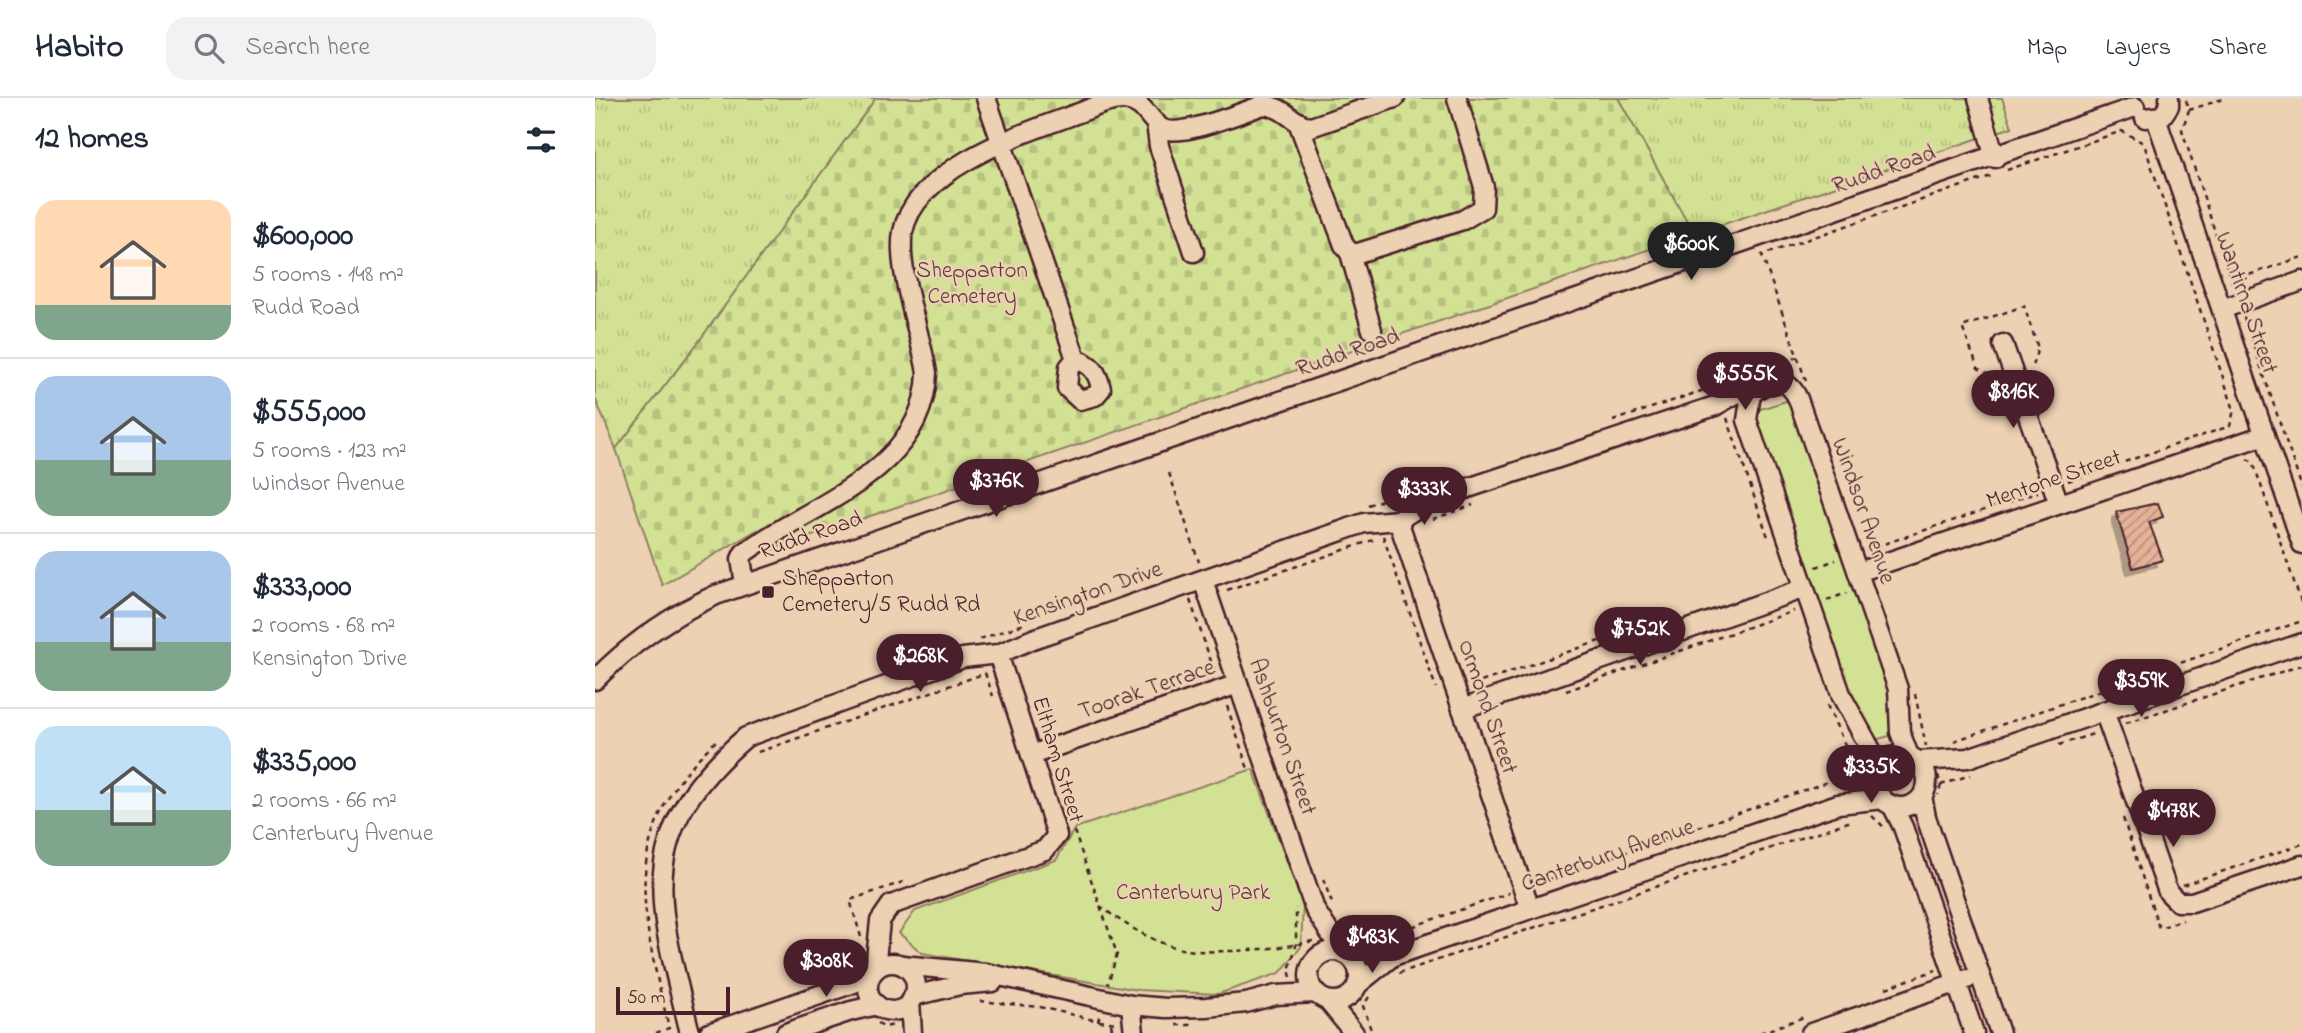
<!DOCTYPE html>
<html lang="en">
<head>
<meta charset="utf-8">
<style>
  :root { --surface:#fff; --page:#f2f2f3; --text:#1f2937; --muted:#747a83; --line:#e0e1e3; --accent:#4a1f2b }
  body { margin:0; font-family:"Indie Flower",sans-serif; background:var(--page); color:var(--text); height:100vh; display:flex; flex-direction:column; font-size:26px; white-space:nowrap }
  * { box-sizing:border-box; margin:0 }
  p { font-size:23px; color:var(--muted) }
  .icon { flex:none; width:38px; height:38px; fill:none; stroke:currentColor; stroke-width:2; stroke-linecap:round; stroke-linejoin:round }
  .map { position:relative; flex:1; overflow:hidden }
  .sheet { display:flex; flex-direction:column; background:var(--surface); width:595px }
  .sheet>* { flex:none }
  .scale { position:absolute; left:21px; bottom:18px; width:114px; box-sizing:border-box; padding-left:7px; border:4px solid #4a1f2b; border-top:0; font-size:19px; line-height:24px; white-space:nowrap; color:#4a1f2b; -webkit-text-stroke:5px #ecd1b3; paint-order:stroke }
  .price { position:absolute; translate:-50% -60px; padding:0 16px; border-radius:24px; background:var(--accent); color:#fff; font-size:23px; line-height:46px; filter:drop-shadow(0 2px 4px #0008) }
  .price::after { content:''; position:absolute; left:50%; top:42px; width:21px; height:16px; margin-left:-10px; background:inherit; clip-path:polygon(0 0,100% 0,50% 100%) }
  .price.current { background:#222; color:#fff }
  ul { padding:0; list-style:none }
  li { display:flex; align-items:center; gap:21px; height:175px; padding:0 35px }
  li+li { border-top:2px solid var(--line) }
  li span { display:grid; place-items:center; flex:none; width:196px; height:140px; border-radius:21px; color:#555 }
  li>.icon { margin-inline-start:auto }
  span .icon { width:84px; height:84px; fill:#fffc; stroke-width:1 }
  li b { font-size:30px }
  h2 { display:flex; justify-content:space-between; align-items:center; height:84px; padding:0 35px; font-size:30px }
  header { display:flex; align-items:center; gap:42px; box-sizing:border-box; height:98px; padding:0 35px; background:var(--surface); border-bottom:2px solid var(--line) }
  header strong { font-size:33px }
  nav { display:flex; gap:38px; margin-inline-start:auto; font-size:24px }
  .search { width:490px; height:63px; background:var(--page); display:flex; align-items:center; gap:18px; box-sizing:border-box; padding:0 24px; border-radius:21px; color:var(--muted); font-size:26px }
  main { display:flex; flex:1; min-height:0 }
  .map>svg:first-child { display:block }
  .grass { fill:url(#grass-tufts); stroke:#8e8060; stroke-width:2 }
  .cemetery { fill:url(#cemetery-stones); stroke:#8e8060; stroke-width:2 }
  .park { fill:#d3e194; stroke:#8e8060; stroke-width:2 }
  .building { fill:url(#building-hatch); stroke:#4a1f2b; stroke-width:2; filter:url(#shadow) }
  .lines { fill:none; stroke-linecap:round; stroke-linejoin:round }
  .minor-casing { stroke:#4a1f2b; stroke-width:23 }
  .path { stroke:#4a1f2b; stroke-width:2.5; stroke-dasharray:5 5; stroke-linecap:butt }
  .minor { stroke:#ecd1b3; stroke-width:18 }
  .poi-dot { fill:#4a1f2b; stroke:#ecd1b3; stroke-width:2.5 }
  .labels { text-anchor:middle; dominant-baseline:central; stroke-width:5; stroke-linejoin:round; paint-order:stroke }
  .street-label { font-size:23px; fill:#4a1f2b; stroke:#ecd1b3 }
  .park-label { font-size:23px; fill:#5f3c3b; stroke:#ecd1b3 }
  .poi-label { font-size:23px; fill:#4a1f2b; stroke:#ecd1b3; text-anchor:start }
</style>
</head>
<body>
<header>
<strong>Habito</strong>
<div class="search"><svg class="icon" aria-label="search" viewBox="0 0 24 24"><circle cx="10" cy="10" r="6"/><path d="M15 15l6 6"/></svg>Search here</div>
<nav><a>Map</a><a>Layers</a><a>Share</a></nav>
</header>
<main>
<section class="sheet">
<h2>12 homes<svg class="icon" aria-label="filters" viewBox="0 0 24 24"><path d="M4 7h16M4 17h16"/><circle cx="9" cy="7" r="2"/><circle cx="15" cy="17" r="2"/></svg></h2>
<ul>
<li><span style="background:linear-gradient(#ffd9b3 75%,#7fa58c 0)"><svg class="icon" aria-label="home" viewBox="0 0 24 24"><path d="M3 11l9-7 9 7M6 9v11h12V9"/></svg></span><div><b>$600,000</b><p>5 rooms · 148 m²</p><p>Rudd Road</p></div></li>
<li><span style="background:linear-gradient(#a9c7e8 60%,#7fa58c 0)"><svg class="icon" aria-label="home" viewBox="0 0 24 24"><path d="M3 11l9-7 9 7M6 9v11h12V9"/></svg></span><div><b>$555,000</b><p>5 rooms · 123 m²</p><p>Windsor Avenue</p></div></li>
<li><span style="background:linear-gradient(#a9c7e8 65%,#7fa58c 0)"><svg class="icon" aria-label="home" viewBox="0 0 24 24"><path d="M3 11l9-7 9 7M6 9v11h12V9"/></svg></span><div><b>$333,000</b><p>2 rooms · 68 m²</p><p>Kensington Drive</p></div></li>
<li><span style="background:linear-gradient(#bfe0f5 60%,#7fa58c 0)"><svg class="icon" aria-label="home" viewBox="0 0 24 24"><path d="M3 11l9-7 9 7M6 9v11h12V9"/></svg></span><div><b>$335,000</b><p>2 rooms · 66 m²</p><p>Canterbury Avenue</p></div></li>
</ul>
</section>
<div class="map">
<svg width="1707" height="935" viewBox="0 0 1707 935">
  <defs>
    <pattern id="grass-tufts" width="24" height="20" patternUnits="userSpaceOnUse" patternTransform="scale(1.75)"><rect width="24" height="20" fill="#d3e194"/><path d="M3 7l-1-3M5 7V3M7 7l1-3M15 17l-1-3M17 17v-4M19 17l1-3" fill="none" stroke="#b7c180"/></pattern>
    <pattern id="cemetery-stones" width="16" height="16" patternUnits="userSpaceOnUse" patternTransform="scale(1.75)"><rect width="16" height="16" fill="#d3e194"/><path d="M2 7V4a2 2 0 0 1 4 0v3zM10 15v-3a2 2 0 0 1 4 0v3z" fill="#b7c180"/></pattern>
    <pattern id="building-hatch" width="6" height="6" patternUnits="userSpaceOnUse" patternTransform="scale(1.75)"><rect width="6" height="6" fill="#e5b198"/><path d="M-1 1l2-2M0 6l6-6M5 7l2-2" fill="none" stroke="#bc8f7c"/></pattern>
    <filter id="shadow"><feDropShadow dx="-6" dy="6" stdDeviation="0" flood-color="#0004"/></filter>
  </defs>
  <rect width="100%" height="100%" fill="#ecd1b3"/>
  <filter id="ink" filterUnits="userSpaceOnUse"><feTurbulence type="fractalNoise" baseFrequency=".0143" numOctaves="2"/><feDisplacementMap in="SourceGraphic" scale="14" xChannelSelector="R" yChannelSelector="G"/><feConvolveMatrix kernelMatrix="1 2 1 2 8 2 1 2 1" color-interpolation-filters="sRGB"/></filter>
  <g filter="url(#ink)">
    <g class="grass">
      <path d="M0 0H281L102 246 21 351 0 300Z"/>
      <path d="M1023 0H1407L1417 29 1099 136Z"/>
    </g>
    <path class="cemetery" d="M281 0H1023L1099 136 176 452 162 432 67 487 21 351 102 246Z"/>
    <g class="park">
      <path d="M1194 302 1296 599 1298 637 1280 642 1258 611 1156 314Z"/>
      <path d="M658 671 708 807 706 849 685 875 623 896 543 892 327 855 304 835 320 813 461 762 480 730Z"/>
    </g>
    <path class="building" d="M1563 405 1568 419 1554 424 1568 462 1538 470 1521 414Z"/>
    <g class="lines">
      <defs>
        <g id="minor">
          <path d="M391 0 481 261"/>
          <path d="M1383 0 1400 60"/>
          <path d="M1550 20 1567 18 1574 8V0"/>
          <path d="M1561 20 1707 446"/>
          <path d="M703 24 749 147 755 155H763L868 122 888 110 889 89 862 0"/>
          <path d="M561 25 564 48 599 154"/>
          <path d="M755 155 777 232"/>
          <path d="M1627 211 1707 183"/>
          <path d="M1408 246 1464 406"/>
          <path d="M481 261C496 266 503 274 506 291L500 298 485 302 472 290 474 269Z"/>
          <path d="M803 422 935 811"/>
          <path d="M1263 474 1670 337"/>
          <path d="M608 482 720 812 748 855"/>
          <path d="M150 486 146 461 149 455C217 405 329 374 332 275 326 237 301 169 308 134 320 71 426 36 478 17 494 12 513 1 529 2 550 4 552 20 566 30 584 41 647 14 668 7 691 9 696 25 716 29L800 0"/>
          <path d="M0 582C36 545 75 518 121 497L1540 9"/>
          <path d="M867 611 1210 490"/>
          <path d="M1509 613 1573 794 1583 804H1597L1707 767"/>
          <path d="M436 657 643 586"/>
          <circle cx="1306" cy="683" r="26"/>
          <path d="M1323 663 1373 660 1707 545"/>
          <path d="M1285 668 1247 599 1152 322 1156 296C1175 281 1193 278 1203 301L1303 591 1305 634 1314 658"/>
          <path d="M1327 698 1331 719 1405 935"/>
          <path d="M1297 707 1308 729 1379 935"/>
          <circle cx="739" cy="878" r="25"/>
          <circle cx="297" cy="889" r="24"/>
          <path d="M307 867 391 875 536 907 571 910 611 909 651 905 681 897 721 895"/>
          <path d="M280 871 285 823 296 807 450 752 462 737 403 556"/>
          <path d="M762 887 798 858 1243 706 1288 701"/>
          <path d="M318 898 365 887 398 884"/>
          <path d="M315 903 317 935"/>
          <path d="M733 903 759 935"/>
          <path d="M536 907 539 935"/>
          <path d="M95 935C63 804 36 738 151 639L368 560 403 556 438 541 769 425 803 422 834 403 1120 308 1139 297 1166 288"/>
          <path d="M114 935 259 885 277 875"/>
          <path d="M191 935 256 913 282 907"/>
          <path d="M1216 935 1372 881"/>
        </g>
      </defs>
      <use href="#minor" class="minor-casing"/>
      <g class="path">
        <path d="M1591 2 1594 12 1587 32 1636 183 1707 159"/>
        <path d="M1594 12 1631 0"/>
        <path d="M1412 72 1527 33 1552 47"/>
        <path d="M1649 219 1707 390"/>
        <path d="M1180 267 1203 259"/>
        <path d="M1403 282 1383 270 1367 229 1429 208 1443 250 1436 271"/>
        <path d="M1211 283 1167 157 1399 77"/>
        <path d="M1132 320 1173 439"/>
        <path d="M1018 323 1121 288"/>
        <path d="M1652 361 1658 364 1707 507"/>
        <path d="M574 375 604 464"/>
        <path d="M1473 383 1635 328 1639 312 1550 49"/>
        <path d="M773 407 819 391"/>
        <path d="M838 421 878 407"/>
        <path d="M788 438 841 590"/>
        <path d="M1271 452 1443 394"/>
        <path d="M1221 469 1241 462"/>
        <path d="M632 492 778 442"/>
        <path d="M595 502 620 575"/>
        <path d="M1232 502 1252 495"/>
        <path d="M385 541 429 526"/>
        <path d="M390 575 398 598"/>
        <path d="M877 587 1042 530"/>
        <path d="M971 593 1199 513"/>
        <path d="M1320 596 1331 648"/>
        <path d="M1232 607 1255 658"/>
        <path d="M632 608 654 674"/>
        <path d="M1531 625 1707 567"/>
        <path d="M1359 643 1707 523"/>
        <path d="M1464 647 1501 635"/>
        <path d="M163 654 391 575"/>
        <path d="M1261 656 1255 658 1266 689"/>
        <path d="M1343 677 1346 687 1343 697"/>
        <path d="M1346 687 1375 677"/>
        <path d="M1277 718 1290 730"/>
        <path d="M1528 720 1564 830 1588 822"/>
        <path d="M479 733 522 856 513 886"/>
        <path d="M728 781 737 805"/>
        <path d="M943 785 1261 674"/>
        <path d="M1588 787 1707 746"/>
        <path d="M505 808C530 827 560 846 591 852 620 856 693 851 720 842"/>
        <path d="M266 839 255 802 308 784"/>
        <path d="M757 839 770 845 774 858"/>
        <path d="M770 845 914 795"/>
        <path d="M804 875 1259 722"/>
        <path d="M696 879 694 872 701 848V810"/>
        <path d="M1291 890 1341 872"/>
        <path d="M774 899 768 908 777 935"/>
        <path d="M385 903 445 909 503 923 505 916"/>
        <path d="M504 923 522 925"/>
        <path d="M283 925 290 929 299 927"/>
        <path d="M516 926 518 935"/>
        <path d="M581 927H598"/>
        <path d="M61 935 74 930C46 812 22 734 122 642"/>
        <path d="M1165 935 1209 919"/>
      </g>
      <use href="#minor" class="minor"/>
    </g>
  </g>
  <rect class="poi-dot" x="166" y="487" width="14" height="14" rx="3.5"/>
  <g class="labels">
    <g class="street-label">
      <text transform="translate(1289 72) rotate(-19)">Rudd Road</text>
      <text transform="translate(1651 205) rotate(71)">Wantirna Street</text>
      <text transform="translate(753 255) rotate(-19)">Rudd Road</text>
      <text transform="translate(1459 382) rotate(-19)">Mentone Street</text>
      <text transform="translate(1268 413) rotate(71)">Windsor Avenue</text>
      <text transform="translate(216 438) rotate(-19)">Rudd Road</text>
      <text transform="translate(493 496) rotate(-19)">Kensington Drive</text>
      <text transform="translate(552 592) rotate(-19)">Toorak Terrace</text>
      <text transform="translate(892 609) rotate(71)">Ormond Street</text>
      <text transform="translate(687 639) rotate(71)">Ashburton Street</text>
      <text transform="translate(462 662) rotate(73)">Eltham Street</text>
      <text transform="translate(1013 758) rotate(-19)">Canterbury Avenue</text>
    </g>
    <g class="park-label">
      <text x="377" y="173">Shepparton<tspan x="377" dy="26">Cemetery</tspan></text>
      <text x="598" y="795">Canterbury Park</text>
    </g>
    <g class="poi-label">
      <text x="187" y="481">Shepparton<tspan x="187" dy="26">Cemetery/5 Rudd Rd</tspan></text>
    </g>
  </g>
</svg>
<div class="scale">50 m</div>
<b class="price current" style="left:1096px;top:184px">$600K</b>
<b class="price" style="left:1150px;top:314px">$555K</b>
<b class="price" style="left:1418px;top:332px">$816K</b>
<b class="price" style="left:401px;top:421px">$376K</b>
<b class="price" style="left:829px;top:429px">$333K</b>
<b class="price" style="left:1045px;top:569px">$752K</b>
<b class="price" style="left:325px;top:596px">$268K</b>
<b class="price" style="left:1546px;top:621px">$359K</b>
<b class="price" style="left:1276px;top:707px">$335K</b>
<b class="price" style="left:1578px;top:751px">$478K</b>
<b class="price" style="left:777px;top:877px">$483K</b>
<b class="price" style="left:231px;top:901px">$308K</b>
</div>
</main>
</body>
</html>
